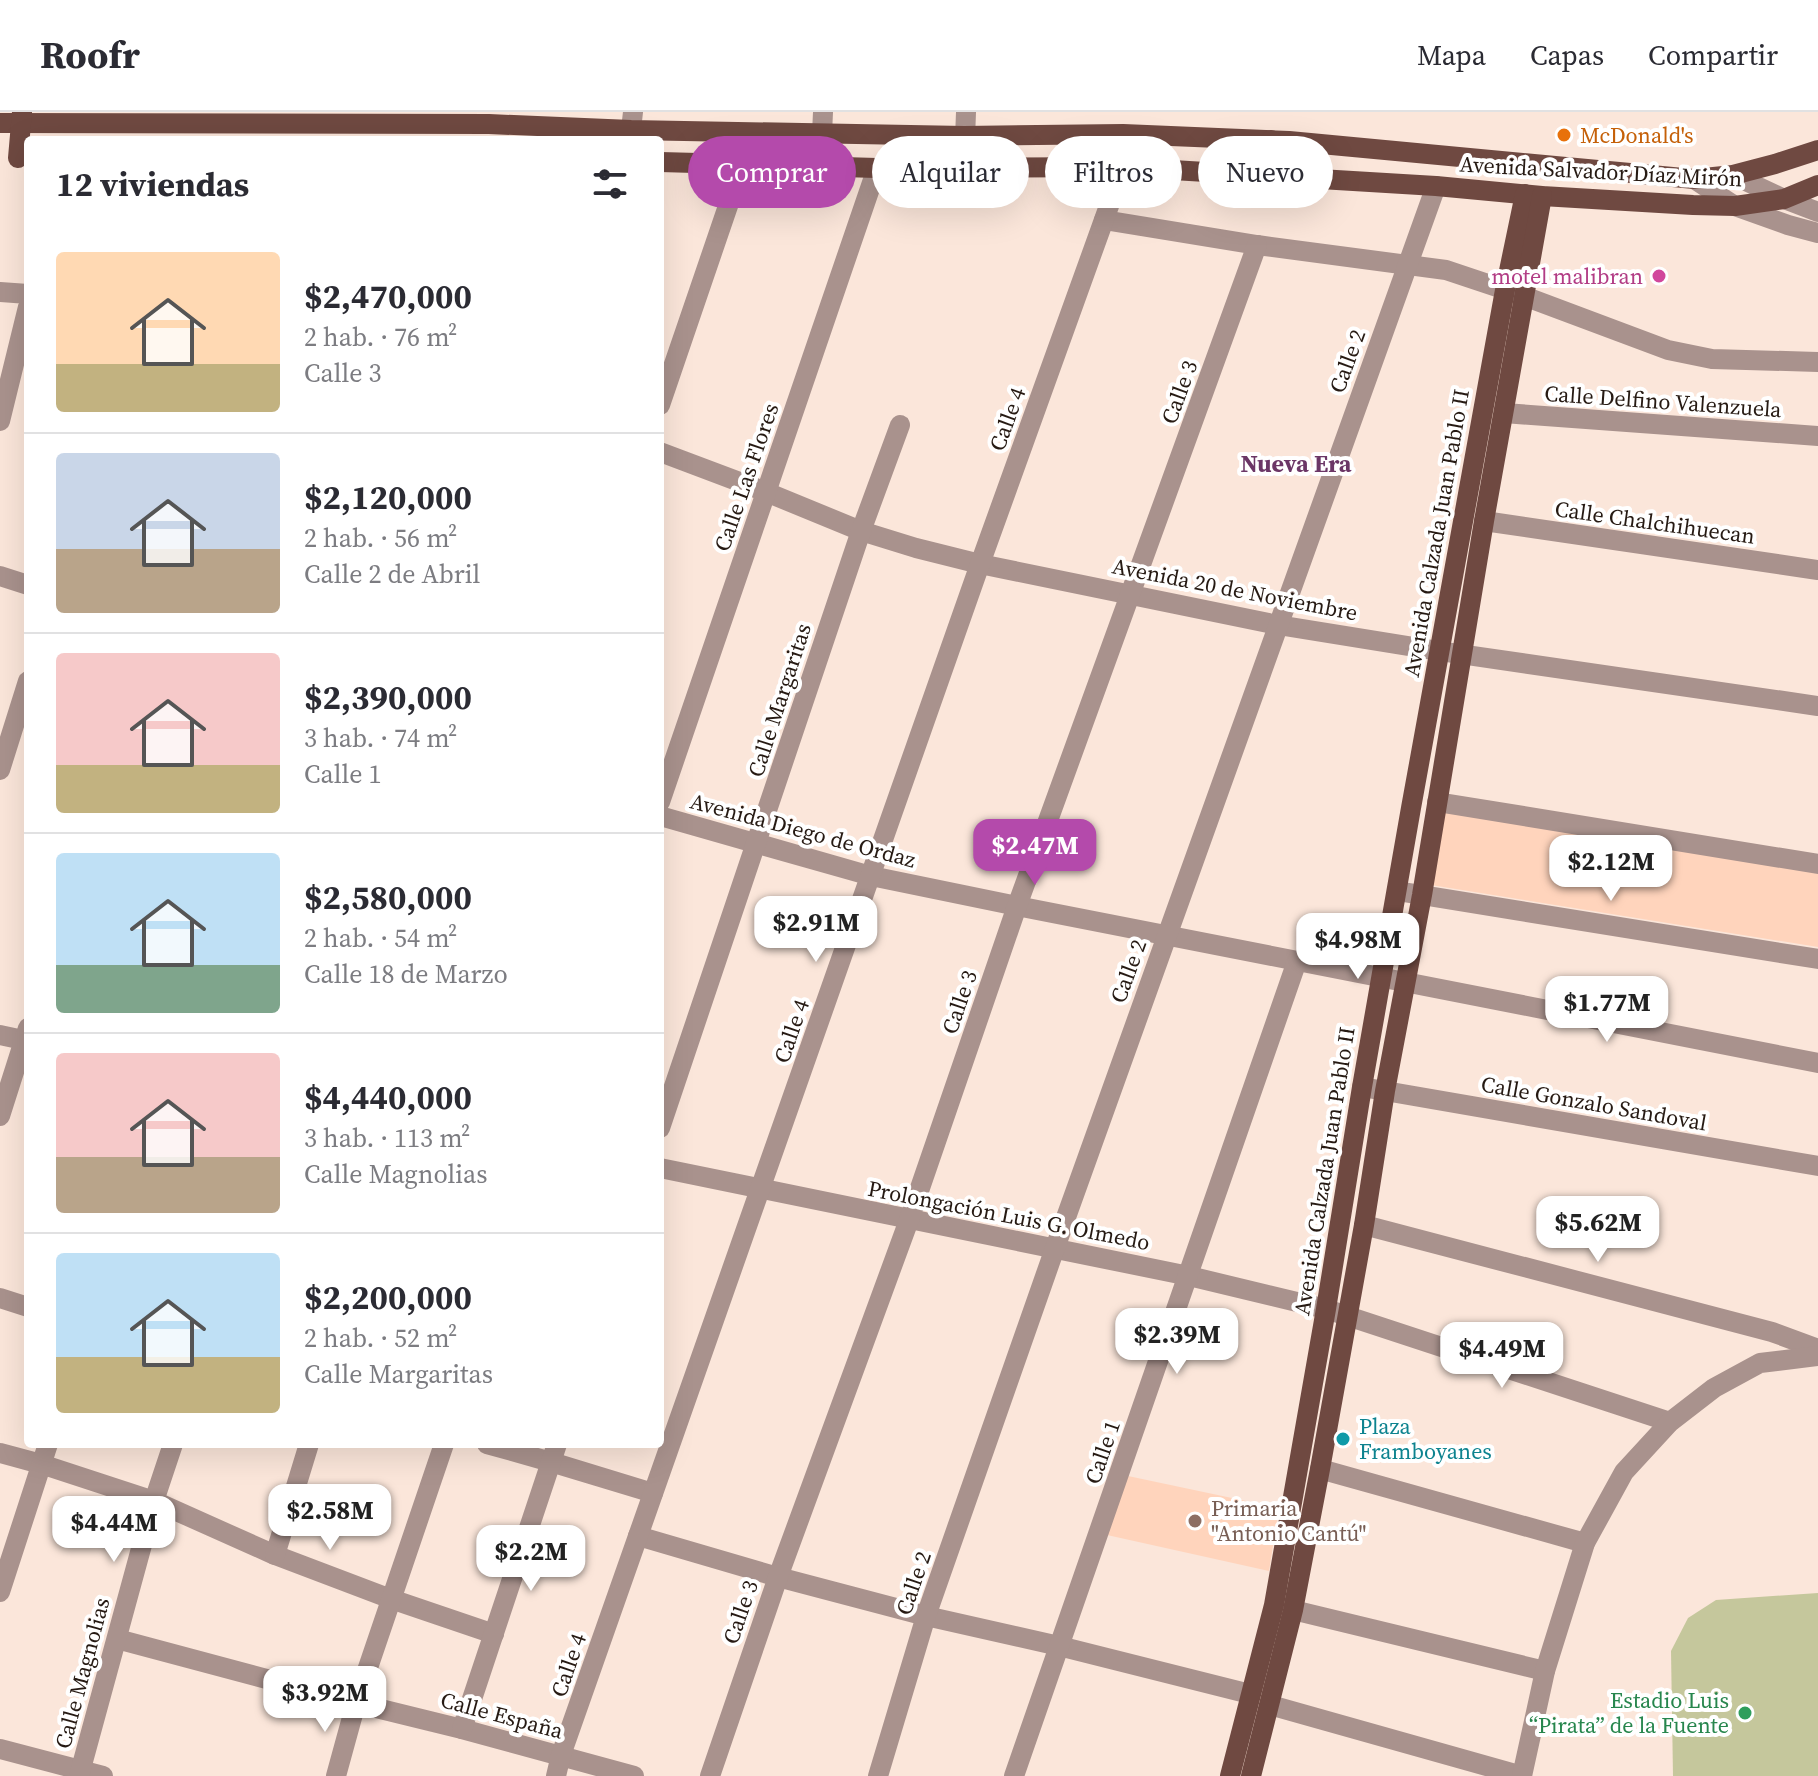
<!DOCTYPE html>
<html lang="es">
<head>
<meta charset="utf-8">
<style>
  :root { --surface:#fff; --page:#f2f2f3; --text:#2b2b33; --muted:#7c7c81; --line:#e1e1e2; --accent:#b44aab }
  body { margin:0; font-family:"Source Serif 4",serif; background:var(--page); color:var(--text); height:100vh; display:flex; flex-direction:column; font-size:30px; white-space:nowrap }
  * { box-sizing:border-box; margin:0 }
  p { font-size:26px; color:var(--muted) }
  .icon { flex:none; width:44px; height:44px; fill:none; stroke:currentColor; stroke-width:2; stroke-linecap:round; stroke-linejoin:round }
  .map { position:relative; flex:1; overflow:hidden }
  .details { position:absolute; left:24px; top:24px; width:640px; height:1312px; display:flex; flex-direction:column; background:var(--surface); border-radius:8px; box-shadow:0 8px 32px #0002 }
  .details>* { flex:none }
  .top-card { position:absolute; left:688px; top:24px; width:760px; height:72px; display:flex; gap:16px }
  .price { position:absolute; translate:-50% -68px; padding:0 18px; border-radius:16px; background:#fff; color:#222; font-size:26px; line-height:52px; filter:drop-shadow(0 2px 4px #0008) }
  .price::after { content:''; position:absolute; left:50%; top:48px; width:24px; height:18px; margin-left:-12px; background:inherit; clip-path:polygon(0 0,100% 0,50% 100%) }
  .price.on { background:var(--accent); color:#fff }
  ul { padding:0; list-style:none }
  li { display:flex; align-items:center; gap:24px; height:200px; padding:0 32px }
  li+li { border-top:2px solid var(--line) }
  li span { display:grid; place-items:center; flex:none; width:224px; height:160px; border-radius:8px; color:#555 }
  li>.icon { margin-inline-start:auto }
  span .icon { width:96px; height:96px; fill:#fffc; stroke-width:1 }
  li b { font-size:34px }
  h2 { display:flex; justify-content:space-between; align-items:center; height:96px; padding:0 32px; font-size:34px }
  .chip { padding:0 28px; border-radius:36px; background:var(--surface); box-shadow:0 8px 32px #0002; font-size:28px; line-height:72px }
  .chip.on { background:var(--accent); color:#fff }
  header { display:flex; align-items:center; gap:48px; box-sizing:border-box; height:112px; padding:0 40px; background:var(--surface); border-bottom:2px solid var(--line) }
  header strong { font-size:38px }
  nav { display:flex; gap:44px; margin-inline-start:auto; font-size:28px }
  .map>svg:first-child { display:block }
  .built { fill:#ffd4bc }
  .green { fill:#c5c79c }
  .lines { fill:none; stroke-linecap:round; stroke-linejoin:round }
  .minor { stroke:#a9928d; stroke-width:20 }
  .major { stroke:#6f4941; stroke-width:20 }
  .food-dot { fill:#e8710a; stroke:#fff; stroke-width:3 }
  .hotel-dot { fill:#d1479c; stroke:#fff; stroke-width:3 }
  .culture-dot { fill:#0f9aa8; stroke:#fff; stroke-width:3 }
  .education-dot { fill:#8d6e63; stroke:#fff; stroke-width:3 }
  .leisure-dot { fill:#2e9e5b; stroke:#fff; stroke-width:3 }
  .labels { text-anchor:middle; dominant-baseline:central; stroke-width:8; stroke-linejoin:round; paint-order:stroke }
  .food-label { font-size:22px; fill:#c56008; stroke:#fff; text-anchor:start }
  .street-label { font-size:22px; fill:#261a13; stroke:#fff }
  .hotel-label { font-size:22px; fill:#b23c85; stroke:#fff; text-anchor:end }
  .culture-label { font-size:22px; fill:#0d838f; stroke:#fff; text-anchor:start }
  .education-label { font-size:22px; fill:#785e54; stroke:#fff; text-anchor:start }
  .leisure-label { font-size:22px; fill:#27864d; stroke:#fff; text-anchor:end }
  .neighbourhood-label { font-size:24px; font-weight:bold; fill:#6b3666; stroke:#fff }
</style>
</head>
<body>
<header>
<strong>Roofr</strong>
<nav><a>Mapa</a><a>Capas</a><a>Compartir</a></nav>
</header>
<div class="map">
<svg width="1818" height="1664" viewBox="0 0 1818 1664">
  <rect width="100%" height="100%" fill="#fbe6da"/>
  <g class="built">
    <path d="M1443 699 1818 759V835L1431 773Z"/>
    <path d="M1128 1364 1279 1396 1269 1459 1107 1423Z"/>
  </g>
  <path class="green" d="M1818 1481V1664H1673L1671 1539 1688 1506 1716 1488Z"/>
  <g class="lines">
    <g class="minor">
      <path d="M631 18 633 0"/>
      <path d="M822 22 823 0"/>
      <path d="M964 55 966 0"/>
      <path d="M1733 63 1784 87 1818 100"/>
      <path d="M1694 67 1735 94 1788 113 1818 121"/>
      <path d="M1104 108 1257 133 1446 158 1524 184 1668 238 1712 247 1818 250"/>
      <path d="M0 180 28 182"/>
      <path d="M660 293 742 53"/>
      <path d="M1504 301 1818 324"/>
      <path d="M0 309 28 195"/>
      <path d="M660 340 766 380 861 419 916 436 980 452 1278 513 1439 539 1818 594"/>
      <path d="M1484 409 1818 458"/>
      <path d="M0 464 28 473"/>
      <path d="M0 658 28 569"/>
      <path d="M660 690 877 56"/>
      <path d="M1437 690 1818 752"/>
      <path d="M660 704 871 764 1017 794 1818 951"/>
      <path d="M1397 779 1818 847"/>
      <path d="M0 923 28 929"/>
      <path d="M1362 975 1818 1054"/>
      <path d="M0 1004 28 916"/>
      <path d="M660 1016 861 419 900 313"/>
      <path d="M660 1056 1189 1164 1326 1197 1670 1310"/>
      <path d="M1364 1113 1772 1220 1818 1237"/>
      <path d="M0 1186 28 1195"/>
      <path d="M487 1332 551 1350 653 1381"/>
      <path d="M0 1341 41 1352 154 1389 275 1443 391 1487 494 1522"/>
      <path d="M1320 1357 1585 1431"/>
      <path d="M638 1424 778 1465 926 1504 1059 1534 1250 1582"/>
      <path d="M275 1443 309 1332"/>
      <path d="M0 1480 48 1332"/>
      <path d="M1293 1498 1545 1559"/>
      <path d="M117 1527 356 1591 462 1617 634 1664"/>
      <path d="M1270 1593 1522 1664"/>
      <path d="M462 1617 557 1332"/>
      <path d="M0 1637 103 1664"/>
      <path d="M79 1664 154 1389 173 1332"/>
      <path d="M336 1664 356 1591 444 1332"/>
      <path d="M556 1664 561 1643 980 452 1123 55"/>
      <path d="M710 1664 778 1465 909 1108 1017 794 1257 133"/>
      <path d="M878 1664 926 1504 1055 1136 1436 74"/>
      <path d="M1014 1664 1297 849"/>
      <path d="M1522 1664 1545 1559 1585 1431 1624 1360 1670 1310 1714 1276 1760 1251 1818 1244"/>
    </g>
    <g class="major">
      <path d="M0 11 489 12 631 18 964 24 1123 22 1289 29 1694 67 1733 63 1775 52 1818 38"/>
      <path d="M18 46 22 0"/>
      <path d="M660 50 877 56 1123 55 1436 74 1542 84 1693 93 1735 94 1784 87 1818 73"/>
      <path d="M1229 50C1249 49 1271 55 1271 28"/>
      <path d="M1230 1664 1274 1493 1326 1197 1362 975 1411 696 1505 178 1525 82"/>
      <path d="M1251 1664 1293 1498 1320 1357 1364 1113 1385 979 1422 783 1484 409 1542 84"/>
    </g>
  </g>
  <circle class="food-dot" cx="1564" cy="23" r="8"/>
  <circle class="hotel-dot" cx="1659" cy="164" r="8"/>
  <circle class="culture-dot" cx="1343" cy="1327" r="8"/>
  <circle class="education-dot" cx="1195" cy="1409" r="8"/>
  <circle class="leisure-dot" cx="1745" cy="1601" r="8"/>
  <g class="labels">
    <g class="food-label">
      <text x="1580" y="23">McDonald's</text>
    </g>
    <g class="street-label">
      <text transform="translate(1601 59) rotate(3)">Avenida Salvador Díaz Mirón</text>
      <text transform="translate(1347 249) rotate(-70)">Calle 2</text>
      <text transform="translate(1179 280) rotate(-70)">Calle 3</text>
      <text transform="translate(1663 289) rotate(4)">Calle Delfino Valenzuela</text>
      <text transform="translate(1007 307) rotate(-70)">Calle 4</text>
      <text transform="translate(746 365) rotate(-71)">Calle Las Flores</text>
      <text transform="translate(1655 410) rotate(8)">Calle Chalchihuecan</text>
      <text transform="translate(1436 421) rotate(-80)">Avenida Calzada Juan Pablo II</text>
      <text transform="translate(1235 477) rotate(11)">Avenida 20 de Noviembre</text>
      <text transform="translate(779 588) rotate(-72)">Calle Margaritas</text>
      <text transform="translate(803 718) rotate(15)">Avenida Diego de Ordaz</text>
      <text transform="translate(1128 859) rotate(-70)">Calle 2</text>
      <text transform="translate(959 890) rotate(-71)">Calle 3</text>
      <text transform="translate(791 919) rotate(-71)">Calle 4</text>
      <text transform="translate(1594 991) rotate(10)">Calle Gonzalo Sandoval</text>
      <text transform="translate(1324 1059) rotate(-81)">Avenida Calzada Juan Pablo II</text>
      <text transform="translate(1009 1103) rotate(11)">Prolongación Luis G. Olmedo</text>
      <text transform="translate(1102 1340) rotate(-71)">Calle 1</text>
      <text transform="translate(913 1471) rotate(-71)">Calle 2</text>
      <text transform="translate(740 1500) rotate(-71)">Calle 3</text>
      <text transform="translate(568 1553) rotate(-71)">Calle 4</text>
      <text transform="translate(82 1561) rotate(-75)">Calle Magnolias</text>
      <text transform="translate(502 1603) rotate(15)">Calle España</text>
    </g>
    <g class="hotel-label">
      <text x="1643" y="164">motel malibran</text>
    </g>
    <g class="culture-label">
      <text x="1359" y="1314">Plaza<tspan x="1359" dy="25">Framboyanes</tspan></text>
    </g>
    <g class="education-label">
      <text x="1211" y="1396">Primaria<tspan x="1211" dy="25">"Antonio Cantú"</tspan></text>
    </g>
    <g class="leisure-label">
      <text x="1729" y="1588">Estadio Luis<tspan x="1729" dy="25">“Pirata” de la Fuente</tspan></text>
    </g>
    <g class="neighbourhood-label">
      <text x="1296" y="351">Nueva Era</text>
    </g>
  </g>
</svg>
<b class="price on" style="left:1035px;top:775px">$2.47M</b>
<b class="price" style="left:1611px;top:791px">$2.12M</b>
<b class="price" style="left:816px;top:852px">$2.91M</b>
<b class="price" style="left:1358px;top:869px">$4.98M</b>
<b class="price" style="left:1607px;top:932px">$1.77M</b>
<b class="price" style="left:1598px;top:1152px">$5.62M</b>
<b class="price" style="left:1177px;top:1264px">$2.39M</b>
<b class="price" style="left:1502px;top:1278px">$4.49M</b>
<b class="price" style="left:330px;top:1440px">$2.58M</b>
<b class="price" style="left:114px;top:1452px">$4.44M</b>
<b class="price" style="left:531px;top:1481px">$2.2M</b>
<b class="price" style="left:325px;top:1622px">$3.92M</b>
<div class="top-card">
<a class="chip on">Comprar</a>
<a class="chip">Alquilar</a>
<a class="chip">Filtros</a>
<a class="chip">Nuevo</a>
</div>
<section class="details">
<h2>12 viviendas<svg class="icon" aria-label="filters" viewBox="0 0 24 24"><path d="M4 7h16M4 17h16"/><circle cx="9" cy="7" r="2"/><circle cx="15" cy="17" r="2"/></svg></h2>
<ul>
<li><span style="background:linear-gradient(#ffd9b3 70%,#c2b280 0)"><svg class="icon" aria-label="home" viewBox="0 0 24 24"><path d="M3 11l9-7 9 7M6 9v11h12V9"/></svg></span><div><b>$2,470,000</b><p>2 hab. · 76 m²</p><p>Calle 3</p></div></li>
<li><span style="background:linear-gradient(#c9d6e8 60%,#b9a48a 0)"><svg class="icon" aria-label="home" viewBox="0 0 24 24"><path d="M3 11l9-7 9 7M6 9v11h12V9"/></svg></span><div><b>$2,120,000</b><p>2 hab. · 56 m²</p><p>Calle 2 de Abril</p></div></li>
<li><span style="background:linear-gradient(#f6c9c9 70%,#c2b280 0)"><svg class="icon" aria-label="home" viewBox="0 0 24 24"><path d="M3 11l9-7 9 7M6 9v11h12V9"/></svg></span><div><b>$2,390,000</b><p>3 hab. · 74 m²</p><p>Calle 1</p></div></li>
<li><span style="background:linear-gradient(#bfe0f5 70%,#7fa58c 0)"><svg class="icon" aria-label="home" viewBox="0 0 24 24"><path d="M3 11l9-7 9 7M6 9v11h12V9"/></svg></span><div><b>$2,580,000</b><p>2 hab. · 54 m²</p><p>Calle 18 de Marzo</p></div></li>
<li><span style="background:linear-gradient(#f6c9c9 65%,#b9a48a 0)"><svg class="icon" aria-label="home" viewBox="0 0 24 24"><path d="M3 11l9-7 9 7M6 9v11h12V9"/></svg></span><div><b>$4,440,000</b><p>3 hab. · 113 m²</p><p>Calle Magnolias</p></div></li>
<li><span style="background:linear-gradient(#bfe0f5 65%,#c2b280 0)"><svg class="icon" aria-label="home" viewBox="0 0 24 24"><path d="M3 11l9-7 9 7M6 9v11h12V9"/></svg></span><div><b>$2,200,000</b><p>2 hab. · 52 m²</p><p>Calle Margaritas</p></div></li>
</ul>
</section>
</div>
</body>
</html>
